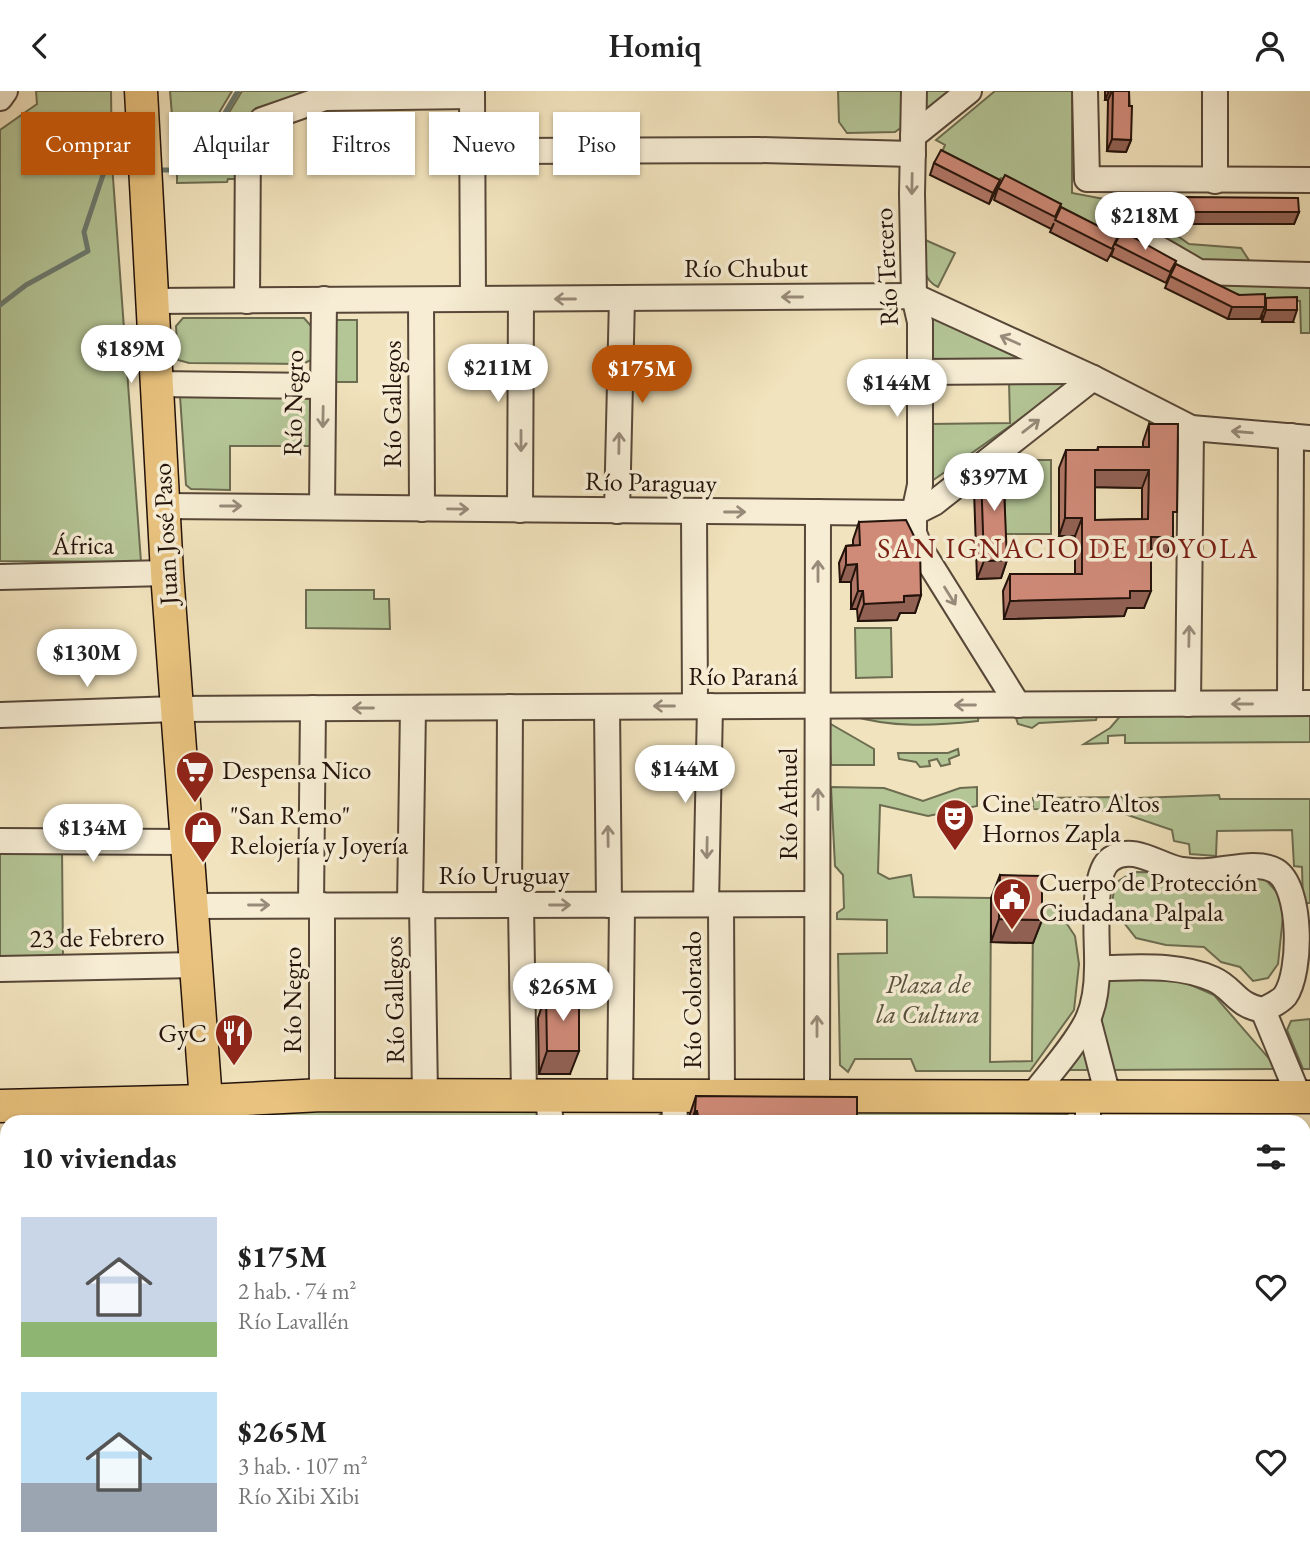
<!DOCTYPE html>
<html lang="es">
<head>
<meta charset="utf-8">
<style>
  :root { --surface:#fff; --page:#f6f6f6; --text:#222; --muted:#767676; --accent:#b45309 }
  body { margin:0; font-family:"EB Garamond",serif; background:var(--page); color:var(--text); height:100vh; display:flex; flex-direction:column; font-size:26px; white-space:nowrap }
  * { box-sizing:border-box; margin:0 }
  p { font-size:23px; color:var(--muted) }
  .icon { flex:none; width:38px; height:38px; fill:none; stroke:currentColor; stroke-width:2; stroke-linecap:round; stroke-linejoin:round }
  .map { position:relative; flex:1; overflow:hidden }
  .drawer { position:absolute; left:0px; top:1024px; width:1311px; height:450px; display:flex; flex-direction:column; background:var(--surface); border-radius:21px 21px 0 0; box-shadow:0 2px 5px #0004 }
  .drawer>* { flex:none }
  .hud { position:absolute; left:21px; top:21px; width:700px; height:63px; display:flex; gap:14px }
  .price { position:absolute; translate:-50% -60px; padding:0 16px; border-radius:24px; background:#fff; color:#222; font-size:23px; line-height:46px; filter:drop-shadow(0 2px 4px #0008) }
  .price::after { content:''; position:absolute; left:50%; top:42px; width:21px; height:16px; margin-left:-10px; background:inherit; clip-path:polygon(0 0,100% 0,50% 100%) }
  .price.on { background:var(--accent); color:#fff }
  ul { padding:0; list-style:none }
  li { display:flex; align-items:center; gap:21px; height:175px; padding:0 21px }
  li span { display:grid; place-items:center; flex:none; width:196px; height:140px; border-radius:0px; color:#555 }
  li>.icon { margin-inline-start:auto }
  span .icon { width:84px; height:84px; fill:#fffc; stroke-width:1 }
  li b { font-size:30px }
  h2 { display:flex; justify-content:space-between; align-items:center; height:84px; padding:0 21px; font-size:30px }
  .chip { padding:0 24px; border-radius:0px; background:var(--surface); box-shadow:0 2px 5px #0004; font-size:24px; line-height:63px }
  .chip.on { background:var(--accent); color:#fff }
  header { display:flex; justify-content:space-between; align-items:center; height:91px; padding:0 21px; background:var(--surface); font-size:32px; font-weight:600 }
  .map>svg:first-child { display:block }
  .green { fill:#b4c596; stroke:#6c6c50; stroke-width:2 }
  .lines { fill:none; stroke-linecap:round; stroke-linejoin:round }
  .stream { stroke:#6b7a6f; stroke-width:5 }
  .minor-casing { stroke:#574738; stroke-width:28 }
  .major-casing { stroke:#24130b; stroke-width:35 }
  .path { stroke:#24130b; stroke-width:2.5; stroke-dasharray:5 3.5; stroke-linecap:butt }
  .minor { stroke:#f6edd4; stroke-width:24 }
  .major { stroke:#e8c27e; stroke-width:32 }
  .wall { fill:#b27767; stroke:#24130b; stroke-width:2; fill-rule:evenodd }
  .shaded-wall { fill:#916154; stroke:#24130b; stroke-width:2 }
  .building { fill:#cf8a78; stroke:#24130b; stroke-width:2; fill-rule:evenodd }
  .oneway { stroke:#988b7a }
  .labels { text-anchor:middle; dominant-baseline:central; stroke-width:7; stroke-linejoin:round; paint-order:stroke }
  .street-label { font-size:26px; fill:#24130b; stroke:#f6edd4 }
  .poi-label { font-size:26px; fill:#24130b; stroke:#f6edd4; text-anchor:start }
  .park-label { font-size:26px; font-style:italic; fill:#56513c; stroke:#f6edd4 }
  .neighbourhood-label { font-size:28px; letter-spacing:2px; fill:#7a1f14; stroke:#f6edd4 }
</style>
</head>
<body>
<header><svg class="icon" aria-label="back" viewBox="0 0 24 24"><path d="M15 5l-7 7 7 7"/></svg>Homiq<svg class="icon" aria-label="person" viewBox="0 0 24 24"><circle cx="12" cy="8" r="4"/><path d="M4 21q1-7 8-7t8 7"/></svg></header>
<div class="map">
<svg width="1310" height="1473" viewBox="0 0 1310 1473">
  <rect width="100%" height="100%" fill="#f1e3bd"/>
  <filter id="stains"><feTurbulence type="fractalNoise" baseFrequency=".00286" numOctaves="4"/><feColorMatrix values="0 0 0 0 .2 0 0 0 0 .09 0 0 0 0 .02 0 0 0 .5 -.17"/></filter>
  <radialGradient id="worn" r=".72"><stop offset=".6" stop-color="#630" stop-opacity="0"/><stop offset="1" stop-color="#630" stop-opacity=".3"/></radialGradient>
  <g class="green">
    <path d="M36 0H111L112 73 141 471 0 470V39L37 13Z"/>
    <path d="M170 0H232L198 57 176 73Z"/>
    <path d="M242 0H305V3L256 17 239 46V88H228L227 91 177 92V84L204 63Z"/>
    <path d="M838 0H905L902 36 895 41 847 42 839 31Z"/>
    <path d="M922 0H950L929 17 921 13Z"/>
    <path d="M995 0H1072V102L1125 112 1150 125 1189 153 1241 157 1258 183 1310 193V242H1301L1300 210 1225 206 1177 176 1001 87 997 91 940 66 945 54 936 49Z"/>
    <path d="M923 148 955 162 938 196C919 187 924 167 923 148Z"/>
    <path d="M930 223 1040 275H929Z"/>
    <path d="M183 227H304L311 235V269L303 273 189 272 178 269 176 235Z"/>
    <path d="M336 229H357V291H329Z"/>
    <path d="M179 290 312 292 313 355H230V399L191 398 186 394Z"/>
    <path d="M1009 290H1064V297L932 390 929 333 1010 332Z"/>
    <rect x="1005" y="369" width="46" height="74"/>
    <path d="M306 499H374V508H389L390 538 306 537Z"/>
    <path d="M855 537H891L892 586 856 587Z"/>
    <path d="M979 621 978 630C934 635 891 637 849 624Z"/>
    <path d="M1014 621 1098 622 1096 629 1039 632 1032 637 1018 633Z"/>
    <path d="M1122 623 1310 625V651L1125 652V644L1108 645V652L1084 653 1110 637Z"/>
    <path d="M829 632 874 658V674H831Z"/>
    <path d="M958 658 959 664 949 668 950 673 941 675 937 668 929 670 930 675 920 676 916 671 899 668 898 662H948Z"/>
    <path d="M831 696 884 697 923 710 960 697 977 696V715L928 725 880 714 878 782 889 788 911 784 914 806 991 807 990 971 1032 970 1033 813 1053 812 1075 845 1079 873 1074 919 1030 980H916L911 968H855L848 981 840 974 838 863 887 862V829L837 828V822L844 817 843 784 835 775Z"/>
    <path d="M1219 704 1220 708H1310V812H1303L1302 776 1294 775 1292 739 1217 740 1216 765 1190 763 1189 753 1174 750 1172 739 1116 720 1033 718V707L1123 706 1125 716 1138 717V707Z"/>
    <path d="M0 756H62L63 867 0 868Z"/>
    <path d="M1133 781 1238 782 1266 789 1280 805 1283 825 1278 873 1268 887 1253 890 1240 876 1221 871 1204 856 1166 854 1136 847 1114 819 1112 812 1115 792Z"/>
    <path d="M1130 885 1175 887 1214 904 1278 978 1106 979 1095 911 1108 890Z"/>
    <path d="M1310 928V978H1303L1287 939 1291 930Z"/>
    <path d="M1081 945 1097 979H1057Z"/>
    <path d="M280 1014 541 1016 566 1031H248L256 1023Z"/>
    <path d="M668 1017 1067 1023 1072 1031H651Z"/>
    <path d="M1304 1346H1310V1473H243L242 1467 1304 1466Z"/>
    <path d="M144 1467H217V1473H130V1467Z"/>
  </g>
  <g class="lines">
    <g class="stream">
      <path d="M155 79H174L201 62 238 0"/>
      <path d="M0 214 26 194 88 160 84 141 104 81 135 80"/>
    </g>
    <defs>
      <g id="minor">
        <path d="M472 0 473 208"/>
        <path d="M914 0 912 103 914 205 920 231V394L914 422V442L920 457 1018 614"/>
        <path d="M1085 0 1087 88 1310 89"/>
        <path d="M0 7 5 0"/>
        <path d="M913 45 969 0"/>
        <path d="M473 60 759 59 913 63"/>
        <path d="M1215 90V0"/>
        <path d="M1150 126 1149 147 1156 156 1199 181 1310 184"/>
        <path d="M421 209 422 418"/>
        <path d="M153 210 914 205 1093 287 1191 337 1310 347"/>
        <path d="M247 210 248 49 262 29 325 7 472 5"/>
        <path d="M920 281 1070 280"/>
        <path d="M157 293 323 295"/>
        <path d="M163 415 914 422 934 412 1093 287"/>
        <path d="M322 416 324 208"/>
        <path d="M520 419 521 208"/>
        <path d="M617 420 622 207"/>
        <path d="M694 421 695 615"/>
        <path d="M0 486 167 482"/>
        <path d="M1290 612 1291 345"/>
        <path d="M1188 613 1191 337"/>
        <path d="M607 616 609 814"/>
        <path d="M0 624 176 618 1310 612"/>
        <path d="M0 750 187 751"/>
        <path d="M706 813 710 615"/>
        <path d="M311 814 313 617"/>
        <path d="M322 814V1004"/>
        <path d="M410 814 413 617"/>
        <path d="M422 814 425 1004"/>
        <path d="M509 814 510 616"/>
        <path d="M521 814 524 1004"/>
        <path d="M721 814 722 1004"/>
        <path d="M191 815 817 813"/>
        <path d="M0 878 195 874"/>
        <path d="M1263 919 1299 1006"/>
        <path d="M1088 928 1108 1005"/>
        <path d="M547 1004 551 1031"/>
        <path d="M620 1004 622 814"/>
        <path d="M674 1004 675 1031"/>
        <path d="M817 1004 818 421"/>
        <path d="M1032 1005C1049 983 1076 953 1088 928 1095 912 1097 893 1097 876 1098 852 1090 782 1111 768 1134 752 1162 777 1182 779 1190 780 1199 781 1208 780 1228 779 1258 769 1276 780 1302 796 1302 881 1285 905 1279 912 1270 915 1263 919 1235 914 1234 897 1213 888 1177 872 1135 877 1097 877"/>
        <path d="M1088 1031V1005"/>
        <path d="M1304 1323H1310"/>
        <path d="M231 1466V1473"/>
      </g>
      <g id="major">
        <path d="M141 0 167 482 206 1010"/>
        <path d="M0 1015 206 1010 322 1004 1310 1006"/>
      </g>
    </defs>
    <use href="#minor" class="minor-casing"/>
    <use href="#major" class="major-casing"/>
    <path class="path" d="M1059 1473 1060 1466"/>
    <use href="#minor" class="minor"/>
    <use href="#major" class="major"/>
  </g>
  <g class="wall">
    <path d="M1105 0H1129L1131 49 1126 61 1107 60 1108 9H1105Z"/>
    <path d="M934 72 995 101 989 113 930 84Z"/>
    <path d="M998 97 1061 113 1058 122 1118 145 1176 170 1166 192 1111 165 1114 157 1107 170 1050 141 1054 132 1051 138 994 109Z"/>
    <path d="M1180 106 1299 121 1294 133H1175V118Z"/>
    <path d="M1170 185 1265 211 1266 207 1293 231H1262V224L1260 228H1228L1165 197Z"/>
    <path d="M1149 333 1173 431 1167 464H1151L1144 517H1127L1124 525 1004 528 1003 500 1010 483H1075V445H1059V377L1066 359H1097L1098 356H1143V351ZM1095 396 1142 397V428L1095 429Z"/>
    <path d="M981 382 1007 469 1001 487 977 488 974 399Z"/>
    <path d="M859 431 921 504 915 522H900L897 529 858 530 857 518H851V491H840L839 472 846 455 853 454V449Z"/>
    <path d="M1000 784 1042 829 1033 852 991 851V807Z"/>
    <path d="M546 903 570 983H539L538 927Z"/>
    <path d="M696 1005 857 1031H689L690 1023Z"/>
    <path d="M5 1187H7V1282L3 1227H1L0 1215V1202Z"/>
  </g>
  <g class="shaded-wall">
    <path d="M1109 0H1112L1108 9H1105Z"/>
    <path d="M1112 48 1131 49 1126 61 1107 60Z"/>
    <path d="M1000 89 995 101 989 113 993 102Z"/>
    <path d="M1179 121H1299L1294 133H1175Z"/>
    <path d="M1232 216H1265L1260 228H1228Z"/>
    <path d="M1266 219H1297L1293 231H1262Z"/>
    <path d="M1095 379H1149L1142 397 1089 396Z"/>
    <path d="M1065 427H1082L1075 445H1059Z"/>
    <path d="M1151 446H1173L1167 464H1145Z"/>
    <path d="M1007 469 1001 487 977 488 984 470Z"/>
    <path d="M857 473 851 491H840L846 474Z"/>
    <path d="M858 500H863L857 518H851Z"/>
    <path d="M1130 500H1151L1144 517H1127L1124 525 1004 528 1010 510Z"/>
    <path d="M921 504 915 522H900L897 529 858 530 864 513 904 505Z"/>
    <path d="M999 828 1042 829 1033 852 991 851Z"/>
    <path d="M547 960H579L570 983H539Z"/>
    <path d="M695 1020H697L693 1031H691Z"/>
    <rect x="0" y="1101" width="7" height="23"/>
    <rect x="1304" y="1170" width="6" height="21"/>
    <path d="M7 1212V1217L3 1227H1Z"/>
    <path d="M1306 1217H1310V1251H1304Z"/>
    <rect x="1304" y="1266" width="6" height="35"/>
  </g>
  <g class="building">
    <path d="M1113 0H1129V15H1132L1131 49 1112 48Z"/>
    <path d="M941 59 1000 89 993 102 934 72Z"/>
    <path d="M1005 84 1061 113 1055 126 998 97Z"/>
    <path d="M1180 106 1298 107 1299 121H1179Z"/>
    <path d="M1061 116 1118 145 1112 158 1055 129Z"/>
    <path d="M1122 140 1176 170 1170 181 1115 153Z"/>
    <path d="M1176 173 1239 204 1265 203V216H1232L1170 185Z"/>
    <path d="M1297 206V219H1266V207Z"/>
    <path d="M1149 333H1178L1177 421H1173V446H1151V500H1130V507L1010 510V483H1082V427H1065L1066 359H1098V356H1149ZM1095 379H1149L1148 428 1095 429Z"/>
    <path d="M991 373H1003L1007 469 984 470 981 382Z"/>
    <path d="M906 429 920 457 921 504 904 505V511L864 513 863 500H858L857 473 846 474V455L860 454 859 431Z"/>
    <path d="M1000 784 1042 785V829L999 828Z"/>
    <path d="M546 903 579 904V960H547Z"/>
    <path d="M696 1005 857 1006V1031L699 1030 697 1020H695Z"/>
    <path d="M7 1054V1101H0V1055Z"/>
    <rect x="1304" y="1131" width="6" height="39"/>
    <path d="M1304 1185H1310V1217H1306L1304 1247Z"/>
    <rect x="1304" y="1249" width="6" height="17"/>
  </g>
  <defs><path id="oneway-shaft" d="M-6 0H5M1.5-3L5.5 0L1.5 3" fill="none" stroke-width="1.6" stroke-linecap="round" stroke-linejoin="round" transform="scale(1.75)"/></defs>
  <g class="oneway">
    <use href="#oneway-shaft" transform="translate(912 93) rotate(91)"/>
    <use href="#oneway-shaft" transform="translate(792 206) rotate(180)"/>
    <use href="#oneway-shaft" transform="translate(565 208) rotate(180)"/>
    <use href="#oneway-shaft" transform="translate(1010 249) rotate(-156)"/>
    <use href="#oneway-shaft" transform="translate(323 326) rotate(91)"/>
    <use href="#oneway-shaft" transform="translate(1031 335) rotate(-38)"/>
    <use href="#oneway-shaft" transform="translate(1242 341) rotate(-175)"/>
    <use href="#oneway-shaft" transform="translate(521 350) rotate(90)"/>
    <use href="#oneway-shaft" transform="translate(619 352) rotate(-89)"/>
    <use href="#oneway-shaft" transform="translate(231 415)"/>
    <use href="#oneway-shaft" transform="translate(458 418) rotate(1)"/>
    <use href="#oneway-shaft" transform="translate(735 421)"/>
    <use href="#oneway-shaft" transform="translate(818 480) rotate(-90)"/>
    <use href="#oneway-shaft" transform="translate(950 505) rotate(58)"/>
    <use href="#oneway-shaft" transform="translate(1189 545) rotate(-89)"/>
    <use href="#oneway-shaft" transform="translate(1242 613) rotate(180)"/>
    <use href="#oneway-shaft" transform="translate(965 614) rotate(180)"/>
    <use href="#oneway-shaft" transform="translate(664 615) rotate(180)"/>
    <use href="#oneway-shaft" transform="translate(363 617) rotate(180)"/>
    <use href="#oneway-shaft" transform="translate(818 708) rotate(-90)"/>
    <use href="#oneway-shaft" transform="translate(608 745) rotate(-91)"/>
    <use href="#oneway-shaft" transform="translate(707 757) rotate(91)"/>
    <use href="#oneway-shaft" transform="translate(259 814)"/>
    <use href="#oneway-shaft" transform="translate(560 814)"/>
    <use href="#oneway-shaft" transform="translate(817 935) rotate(-90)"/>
  </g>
  <defs>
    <symbol id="supermarket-pin" viewBox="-11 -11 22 30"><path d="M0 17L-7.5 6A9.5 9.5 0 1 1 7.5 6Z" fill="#8f2418" stroke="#f6edd4"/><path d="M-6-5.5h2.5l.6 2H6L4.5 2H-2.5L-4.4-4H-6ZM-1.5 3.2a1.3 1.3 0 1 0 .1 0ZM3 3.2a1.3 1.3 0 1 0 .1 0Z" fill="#fff"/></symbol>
    <symbol id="theatre-pin" viewBox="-11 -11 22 30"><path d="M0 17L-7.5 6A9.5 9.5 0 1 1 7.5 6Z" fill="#8f2418" stroke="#f6edd4"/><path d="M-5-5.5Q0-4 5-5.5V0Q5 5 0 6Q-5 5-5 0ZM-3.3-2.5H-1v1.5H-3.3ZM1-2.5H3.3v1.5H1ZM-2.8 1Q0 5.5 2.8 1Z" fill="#fff"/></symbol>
    <symbol id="shop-pin" viewBox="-11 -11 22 30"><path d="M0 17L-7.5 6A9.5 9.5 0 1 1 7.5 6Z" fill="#8f2418" stroke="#f6edd4"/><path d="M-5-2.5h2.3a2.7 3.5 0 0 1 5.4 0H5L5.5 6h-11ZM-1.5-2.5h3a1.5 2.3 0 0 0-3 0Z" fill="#fff"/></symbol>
    <symbol id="civic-pin" viewBox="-11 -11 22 30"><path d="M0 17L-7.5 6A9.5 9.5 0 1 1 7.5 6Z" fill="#8f2418" stroke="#f6edd4"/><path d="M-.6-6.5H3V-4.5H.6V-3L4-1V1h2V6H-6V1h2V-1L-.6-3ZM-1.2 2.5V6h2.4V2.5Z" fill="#fff"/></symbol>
    <symbol id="restaurant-pin" viewBox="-11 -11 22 30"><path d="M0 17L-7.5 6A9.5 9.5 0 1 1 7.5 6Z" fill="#8f2418" stroke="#f6edd4"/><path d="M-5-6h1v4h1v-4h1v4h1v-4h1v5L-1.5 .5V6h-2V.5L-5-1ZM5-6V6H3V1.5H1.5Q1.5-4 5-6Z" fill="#fff"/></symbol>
  </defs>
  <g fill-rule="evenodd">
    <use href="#supermarket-pin" x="173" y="657" width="44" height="60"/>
    <use href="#theatre-pin" x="933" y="705" width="44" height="60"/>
    <use href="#shop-pin" x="181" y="717" width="44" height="60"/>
    <use href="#civic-pin" x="990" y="784" width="44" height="60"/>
    <use href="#restaurant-pin" x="212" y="920" width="44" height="60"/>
  </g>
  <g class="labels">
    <g class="street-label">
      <text transform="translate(886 176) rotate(-93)">Río Tercero</text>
      <text x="746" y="177">Río Chubut</text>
      <text transform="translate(293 312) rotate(-89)">Río Negro</text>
      <text transform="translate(392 313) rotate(-90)">Río Gallegos</text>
      <text transform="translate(651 391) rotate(1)">Río Paraguay</text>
      <text transform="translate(165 443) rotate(-93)">Juan José Paso</text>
      <text transform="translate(83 454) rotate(-1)">África</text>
      <text x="743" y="585">Río Paraná</text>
      <text transform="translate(788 713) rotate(-90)">Río Athuel</text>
      <text x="504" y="784">Río Uruguay</text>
      <text transform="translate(97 846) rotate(-1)">23 de Febrero</text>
      <text transform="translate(292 909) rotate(-90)">Río Negro</text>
      <text transform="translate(394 909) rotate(-91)">Río Gallegos</text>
      <text transform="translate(692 909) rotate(-90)">Río Colorado</text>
    </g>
    <g class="poi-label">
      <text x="222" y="679">Despensa Nico</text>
      <text x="982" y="712">Cine Teatro Altos<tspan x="982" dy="30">Hornos Zapla</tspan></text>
      <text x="230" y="724">"San Remo"<tspan x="230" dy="30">Relojería y Joyería</tspan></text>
      <text x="1039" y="791">Cuerpo de Protección<tspan x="1039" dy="30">Ciudadana Palpala</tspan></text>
      <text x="207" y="942" text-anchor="end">GyC</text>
    </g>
    <g class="park-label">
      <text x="928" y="893">Plaza de<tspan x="928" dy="30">la Cultura</tspan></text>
    </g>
    <g class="neighbourhood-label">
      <text x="1068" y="457">SAN IGNACIO DE LOYOLA</text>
    </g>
  </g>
  <rect width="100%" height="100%" filter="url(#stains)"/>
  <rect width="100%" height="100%" fill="url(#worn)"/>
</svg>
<b class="price" style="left:1145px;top:161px">$218M</b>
<b class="price" style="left:131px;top:294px">$189M</b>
<b class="price" style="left:498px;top:313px">$211M</b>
<b class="price on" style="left:642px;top:314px">$175M</b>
<b class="price" style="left:897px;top:328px">$144M</b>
<b class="price" style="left:994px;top:422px">$397M</b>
<b class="price" style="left:87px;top:598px">$130M</b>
<b class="price" style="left:685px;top:714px">$144M</b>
<b class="price" style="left:93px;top:773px">$134M</b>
<b class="price" style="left:563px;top:932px">$265M</b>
<div class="hud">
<a class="chip on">Comprar</a>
<a class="chip">Alquilar</a>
<a class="chip">Filtros</a>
<a class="chip">Nuevo</a>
<a class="chip">Piso</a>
</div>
<section class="drawer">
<h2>10 viviendas<svg class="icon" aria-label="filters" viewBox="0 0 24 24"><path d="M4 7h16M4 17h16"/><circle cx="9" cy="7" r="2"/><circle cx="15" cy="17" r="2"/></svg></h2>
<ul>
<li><span style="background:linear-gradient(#c9d6e8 75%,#8fb573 0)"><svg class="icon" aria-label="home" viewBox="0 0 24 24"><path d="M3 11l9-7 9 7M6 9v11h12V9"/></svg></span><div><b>$175M</b><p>2 hab. · 74 m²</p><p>Río Lavallén</p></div><svg class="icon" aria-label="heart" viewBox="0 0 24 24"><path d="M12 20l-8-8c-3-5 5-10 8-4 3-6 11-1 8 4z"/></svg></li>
<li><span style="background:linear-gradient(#bfe0f5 65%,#9aa5b1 0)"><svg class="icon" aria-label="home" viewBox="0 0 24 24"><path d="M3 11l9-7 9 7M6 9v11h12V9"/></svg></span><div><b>$265M</b><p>3 hab. · 107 m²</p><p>Río Xibi Xibi</p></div><svg class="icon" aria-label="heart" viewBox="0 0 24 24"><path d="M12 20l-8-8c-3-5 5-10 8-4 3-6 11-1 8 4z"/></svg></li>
</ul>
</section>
</div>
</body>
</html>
